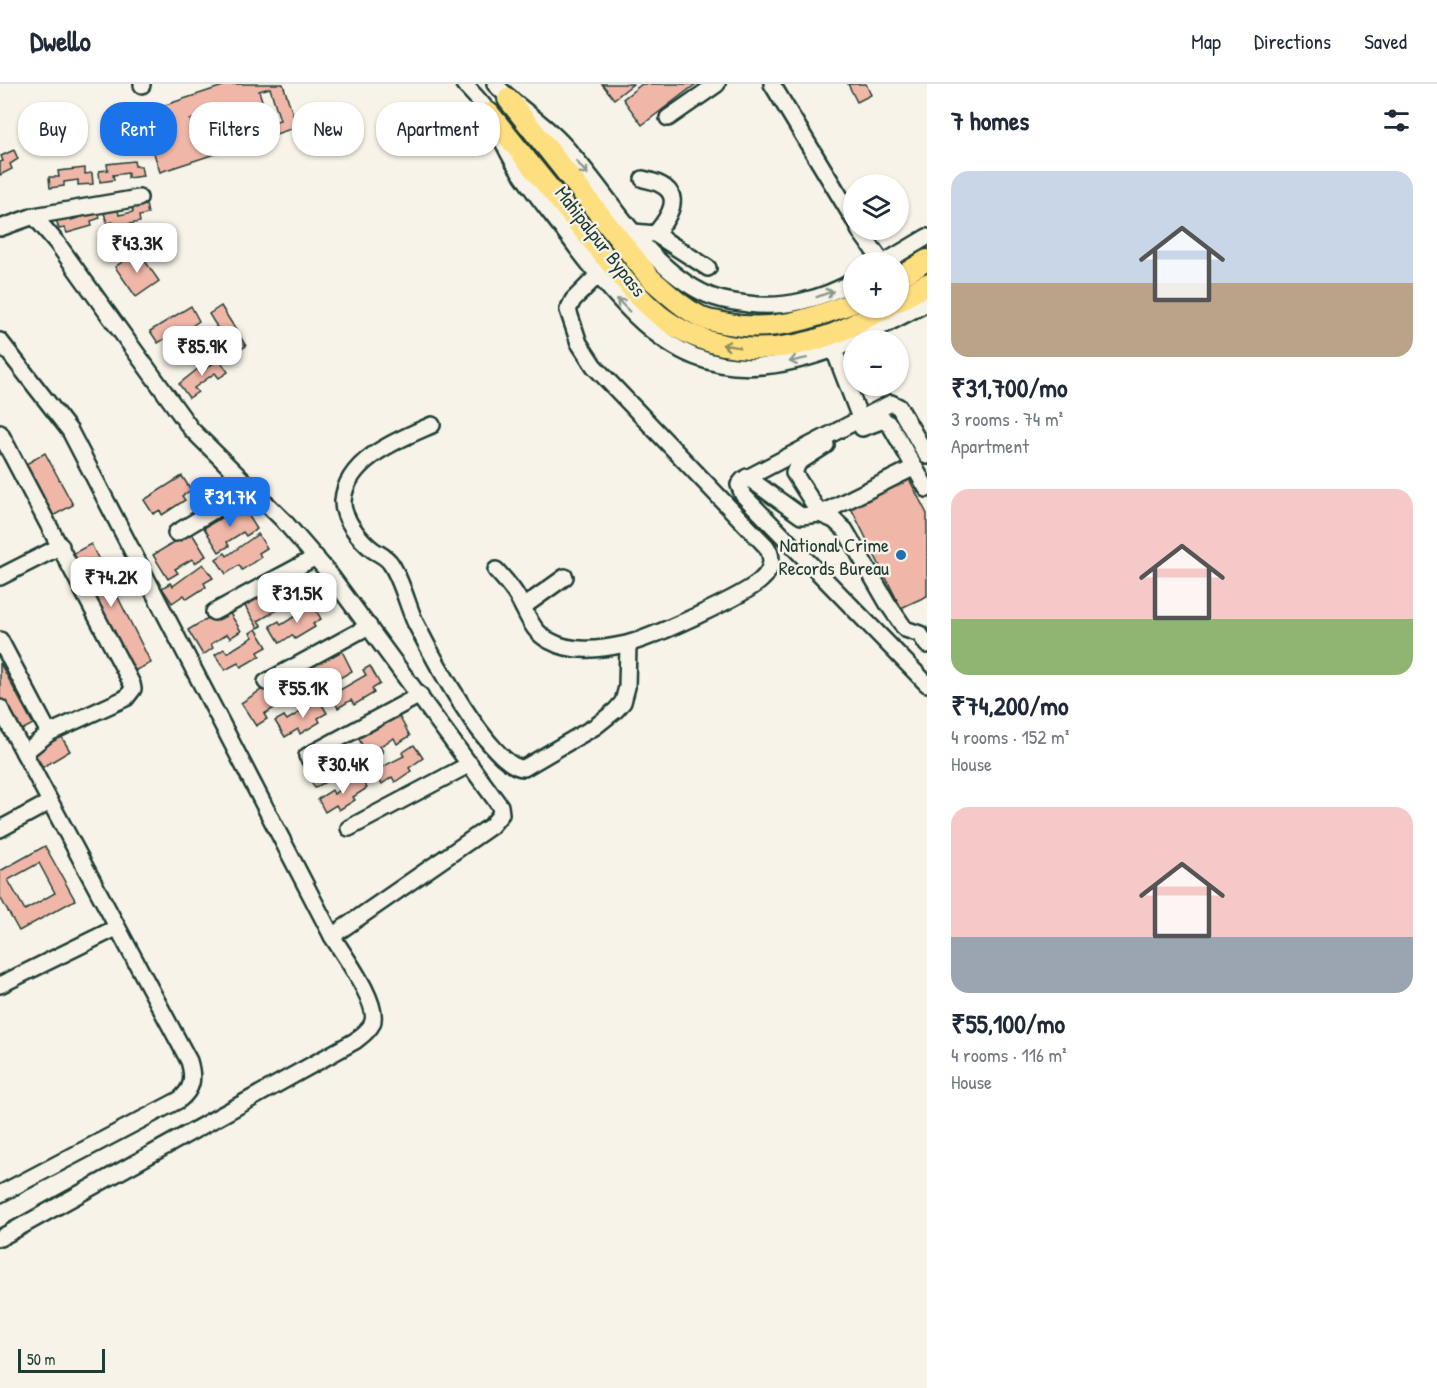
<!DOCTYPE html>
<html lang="en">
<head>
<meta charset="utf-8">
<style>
  :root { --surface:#fff; --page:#f2f2f3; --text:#1f2937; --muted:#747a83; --line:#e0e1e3; --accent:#1a73e8 }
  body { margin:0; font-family:"Patrick Hand",sans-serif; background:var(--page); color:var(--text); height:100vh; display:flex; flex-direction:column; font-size:22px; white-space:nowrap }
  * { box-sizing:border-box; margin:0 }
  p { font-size:20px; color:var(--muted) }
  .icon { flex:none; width:33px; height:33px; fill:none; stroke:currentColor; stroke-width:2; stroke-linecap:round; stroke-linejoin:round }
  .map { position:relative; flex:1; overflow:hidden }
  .drawer { display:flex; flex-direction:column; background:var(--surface); width:510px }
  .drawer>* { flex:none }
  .top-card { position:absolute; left:18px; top:18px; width:570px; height:54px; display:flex; gap:12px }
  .fabs { position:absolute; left:843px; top:90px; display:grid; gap:12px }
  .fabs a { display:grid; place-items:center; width:66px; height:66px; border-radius:50%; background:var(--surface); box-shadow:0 2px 4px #0004; font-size:30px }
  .scale { position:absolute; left:18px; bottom:15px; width:87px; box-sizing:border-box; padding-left:6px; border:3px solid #1f3d34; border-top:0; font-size:16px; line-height:21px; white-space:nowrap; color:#1f3d34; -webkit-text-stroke:4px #f7f3e8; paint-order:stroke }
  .price { position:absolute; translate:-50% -51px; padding:0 14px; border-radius:12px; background:#fff; color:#222; font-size:20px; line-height:39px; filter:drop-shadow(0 2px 3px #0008) }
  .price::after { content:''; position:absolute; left:50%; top:36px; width:18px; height:14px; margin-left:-9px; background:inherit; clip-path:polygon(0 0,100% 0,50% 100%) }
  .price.active { background:var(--accent); color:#fff }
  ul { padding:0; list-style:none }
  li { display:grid; align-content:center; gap:12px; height:318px; padding:0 24px }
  li span { display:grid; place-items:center; height:186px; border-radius:18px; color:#555 }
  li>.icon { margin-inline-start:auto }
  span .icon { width:108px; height:108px; fill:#fffc; stroke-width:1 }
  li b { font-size:26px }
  h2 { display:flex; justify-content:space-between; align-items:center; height:72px; padding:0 24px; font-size:26px }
  .tag { padding:0 21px; border-radius:24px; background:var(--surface); box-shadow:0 2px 4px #0004; font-size:21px; line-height:54px }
  .tag.active { background:var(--accent); color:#fff }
  header { display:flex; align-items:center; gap:36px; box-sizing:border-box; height:84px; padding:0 30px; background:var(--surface); border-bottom:2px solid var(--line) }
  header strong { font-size:28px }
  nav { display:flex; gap:33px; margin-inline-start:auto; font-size:21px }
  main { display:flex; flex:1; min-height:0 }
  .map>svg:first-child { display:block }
  .building { fill:#f0b7a8; stroke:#1f3d34; stroke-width:1.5; fill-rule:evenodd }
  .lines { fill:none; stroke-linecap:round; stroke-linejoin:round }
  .minor-casing { stroke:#1f3d34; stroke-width:20 }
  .major-casing { stroke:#1f3d34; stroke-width:24 }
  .minor { stroke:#f7f3e8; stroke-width:15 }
  .major { stroke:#fedf80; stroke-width:20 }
  .oneway { stroke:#8b988e }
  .oneway2 { stroke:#8e8e5a }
  .poi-dot { fill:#1f6fb2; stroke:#f7f3e8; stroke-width:2 }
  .labels { text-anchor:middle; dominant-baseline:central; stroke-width:5; stroke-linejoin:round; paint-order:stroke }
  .street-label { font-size:20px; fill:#1f3d34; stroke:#f7f3e8 }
  .poi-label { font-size:20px; fill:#1f3d34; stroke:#f7f3e8; text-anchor:end }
</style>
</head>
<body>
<header>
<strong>Dwello</strong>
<nav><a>Map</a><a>Directions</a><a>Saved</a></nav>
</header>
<main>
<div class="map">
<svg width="927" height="1304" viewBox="0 0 927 1304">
  <rect width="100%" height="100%" fill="#f7f3e8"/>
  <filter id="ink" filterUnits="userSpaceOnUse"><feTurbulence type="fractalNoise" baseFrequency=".0167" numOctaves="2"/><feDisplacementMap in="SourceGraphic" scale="12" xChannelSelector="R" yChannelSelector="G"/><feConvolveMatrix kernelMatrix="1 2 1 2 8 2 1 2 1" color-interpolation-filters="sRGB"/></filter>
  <g filter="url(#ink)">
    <g class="building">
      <path d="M229 0H283L297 43 160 88 141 29ZM270 4 280 36 269 39 259 7ZM232 23 240 46 198 60 190 36Z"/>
      <path d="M602 0H633L614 15Z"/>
      <path d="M642 0H696L642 41 623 15Z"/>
      <path d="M848 0H866L871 11 857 18Z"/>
      <path d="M14 66 18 75 10 80 12 85 0 91V78L3 77 1 72Z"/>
      <path d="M134 77 135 82H141L143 92 128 94V89L113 91 114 96 100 98 99 87 108 86 107 80Z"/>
      <path d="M85 84V90L92 89 93 100 78 101V96L64 98V102L50 104 49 93H59L58 87Z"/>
      <path d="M146 120 148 130 139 132 140 138 114 143 113 138 107 139 104 129 118 126 119 131 133 128 132 123Z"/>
      <path d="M97 124 100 134 91 137 92 142 67 149 65 144 59 145 56 135 70 132 71 136 85 132 84 128Z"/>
      <path d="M138 167 159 197 136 213 115 183Z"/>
      <path d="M191 222 199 237 173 255 171 251 158 259 150 247Z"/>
      <path d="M221 222 246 262 232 271 213 245 217 243 209 230Z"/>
      <path d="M219 275 228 288 219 294 215 289 194 304 198 308 189 314 179 300 204 280 207 284Z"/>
      <path d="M45 369 73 421 49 434 21 383Z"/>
      <path d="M907 391 927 430V512L901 524 849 420Z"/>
      <path d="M182 392 191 406 182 412 185 416 162 431 160 426 153 430 144 416Z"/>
      <path d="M242 421 257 445 246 452 243 448 227 458 229 462 219 468 204 444Z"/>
      <path d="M191 448 206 472 195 479 192 475 175 485 178 489 168 495 153 471Z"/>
      <path d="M258 450 267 464 259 469 261 473 242 486 239 481 226 490 216 475 225 469 227 472Z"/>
      <path d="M91 460 151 579 132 588 72 470Z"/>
      <path d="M203 480 213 494 204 499 206 503 187 515 184 511 172 519 162 504 170 499 173 502Z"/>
      <path d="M283 493 299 520 289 526 286 521 258 537 262 542 258 544 242 517Z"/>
      <path d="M311 517 321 535 313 540 315 543 295 555 292 551 280 559 270 542 279 537 281 541 307 525 305 520Z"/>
      <path d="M226 523 241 547 230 554 227 550 211 560 213 564 203 571 188 546Z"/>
      <path d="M256 545 267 563 258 568 260 572 241 583 238 579 225 586 215 571 224 565 227 569 253 553 250 549Z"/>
      <path d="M340 563 352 587 340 594 338 589 320 599 323 603 311 610 298 585Z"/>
      <path d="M0 579 33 640 18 648 0 615Z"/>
      <path d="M370 582 380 600 372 605 374 609 354 621 351 616 338 624 329 608 338 603 340 606 366 591 363 586Z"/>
      <path d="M281 593 296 616 284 624 281 620 264 630 267 635 256 642 241 619Z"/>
      <path d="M316 611 327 629 318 634 320 638 300 650 298 645 285 653 275 637 284 632 287 636 313 620 310 615Z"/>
      <path d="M395 625 410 652 397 660 394 654 380 662 383 668 370 675 355 648Z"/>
      <path d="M61 652 70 667 43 683 33 668Z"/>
      <path d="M339 655 354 682 341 689 338 684 324 692 327 697 315 704 300 677Z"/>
      <path d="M414 661 423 674 409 684 411 687 395 698 392 693 382 700 374 687 404 672 402 669Z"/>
      <path d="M359 690 367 704 353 713 355 716 339 726 336 721 325 728 318 715 332 706 334 710Z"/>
      <path d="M45 762 75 816 19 847 0 813V787ZM39 779 55 809 25 826 8 796Z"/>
    </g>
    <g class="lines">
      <defs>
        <g id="minor">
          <path d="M464 0C473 10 484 20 490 31 499 47 505 65 515 80 533 109 557 136 577 164 660 273 717 314 854 257"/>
          <path d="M495 0C514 21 537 34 557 54 606 102 643 183 708 211 721 217 734 218 748 220 784 225 822 215 854 197"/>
          <path d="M772 0 854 136"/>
          <path d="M142 1V0"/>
          <path d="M668 34 717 0"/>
          <path d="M643 95C683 103 677 124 655 150"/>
          <path d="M34 132 57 159 191 345 283 436 328 488 500 722 501 730 491 742 332 852"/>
          <path d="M0 144 34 132 139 114"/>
          <path d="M859 146 882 178"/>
          <path d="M634 148 655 150 708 184"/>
          <path d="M885 178 927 153"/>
          <path d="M855 256 927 219"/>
          <path d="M0 257 70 347 332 852C343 870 381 921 372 940 368 948 361 952 355 957L0 1154"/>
          <path d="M834 266 860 334"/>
          <path d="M432 341C400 355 346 375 343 417 342 434 360 456 373 466 379 470 387 473 391 480 402 497 407 520 415 538 429 566 492 686 524 684L596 642 616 626 623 618 627 603 628 560"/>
          <path d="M862 344 884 336 890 341 927 405"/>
          <path d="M0 349 132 600 133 605 126 614 49 649"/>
          <path d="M826 361 798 379 794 389 820 430 834 436 845 446 888 520 905 545 920 550 927 561"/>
          <path d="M927 372 899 323 891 319 743 396 739 401 743 411 927 600"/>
          <path d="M747 393 801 432 820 430 915 383"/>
          <path d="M176 449 251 404"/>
          <path d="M496 486C504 495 512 503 518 514 528 531 532 548 550 557 573 570 602 565 626 560 649 555 747 511 762 495 772 486 774 473 766 462L594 282 579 259 568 226 573 216 598 191"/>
          <path d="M0 493 61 462"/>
          <path d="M523 523 565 493"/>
          <path d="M214 528 316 473"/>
          <path d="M0 556 49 649 24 669"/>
          <path d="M266 598 369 542"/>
          <path d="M0 624 189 977C194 994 193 1005 179 1016L0 1110"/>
          <path d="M307 672 420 611"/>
          <path d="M349 744 470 680"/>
          <path d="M0 745 50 718"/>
          <path d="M0 901 116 844"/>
        </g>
        <g id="major">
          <path d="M508 15 650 194C666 208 681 223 701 233 707 237 716 237 723 239 769 249 811 236 854 218"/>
          <path d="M489 29C525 74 561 119 598 164 619 189 640 218 667 237 716 271 779 271 833 250 851 243 869 232 886 224"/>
          <path d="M898 194 927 176"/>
          <path d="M898 217 927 200"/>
        </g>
      </defs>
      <use href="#minor" class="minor-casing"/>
      <use href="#major" class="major-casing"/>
      <use href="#minor" class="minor"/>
      <use href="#major" class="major"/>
    </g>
    <defs><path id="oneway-shaft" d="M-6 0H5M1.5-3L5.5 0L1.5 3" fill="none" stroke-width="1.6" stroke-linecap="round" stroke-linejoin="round" transform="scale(1.5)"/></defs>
    <g class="oneway">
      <use href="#oneway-shaft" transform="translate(582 84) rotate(51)"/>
      <use href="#oneway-shaft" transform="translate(825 210) rotate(-20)"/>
      <use href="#oneway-shaft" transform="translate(623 221) rotate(-134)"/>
      <use href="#oneway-shaft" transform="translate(798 276) rotate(168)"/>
    </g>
    <use class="oneway2" href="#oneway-shaft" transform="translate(731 262) rotate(-171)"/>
  </g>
  <circle class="poi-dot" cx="901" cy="471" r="6"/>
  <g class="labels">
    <g class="street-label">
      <text transform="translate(601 157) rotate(52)">Mahipalpur Bypass</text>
    </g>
    <g class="poi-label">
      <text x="889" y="460">National Crime<tspan x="889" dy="23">Records Bureau</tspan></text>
    </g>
  </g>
</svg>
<div class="fabs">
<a><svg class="icon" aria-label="layers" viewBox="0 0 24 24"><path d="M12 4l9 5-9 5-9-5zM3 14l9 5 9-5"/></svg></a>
<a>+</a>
<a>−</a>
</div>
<div class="scale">50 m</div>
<b class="price" style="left:137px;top:190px">₹43.3K</b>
<b class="price" style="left:202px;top:293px">₹85.9K</b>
<b class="price active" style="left:230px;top:444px">₹31.7K</b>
<b class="price" style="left:111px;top:524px">₹74.2K</b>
<b class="price" style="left:297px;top:540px">₹31.5K</b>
<b class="price" style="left:303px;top:635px">₹55.1K</b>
<b class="price" style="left:343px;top:711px">₹30.4K</b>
<div class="top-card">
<a class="tag">Buy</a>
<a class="tag active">Rent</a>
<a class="tag">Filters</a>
<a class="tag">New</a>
<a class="tag">Apartment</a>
</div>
</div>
<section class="drawer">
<h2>7 homes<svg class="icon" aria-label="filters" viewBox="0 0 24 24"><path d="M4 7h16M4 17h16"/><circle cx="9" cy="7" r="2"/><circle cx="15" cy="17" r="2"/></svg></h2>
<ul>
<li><span style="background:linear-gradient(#c9d6e8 60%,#b9a48a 0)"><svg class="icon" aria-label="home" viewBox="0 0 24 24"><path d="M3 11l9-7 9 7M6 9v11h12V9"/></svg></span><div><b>₹31,700/mo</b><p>3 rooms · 74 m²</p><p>Apartment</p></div></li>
<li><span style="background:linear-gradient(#f6c9c9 70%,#8fb573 0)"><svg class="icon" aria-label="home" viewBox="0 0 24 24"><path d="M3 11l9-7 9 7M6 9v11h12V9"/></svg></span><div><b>₹74,200/mo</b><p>4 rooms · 152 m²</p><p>House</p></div></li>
<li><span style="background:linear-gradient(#f6c9c9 70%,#9aa5b1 0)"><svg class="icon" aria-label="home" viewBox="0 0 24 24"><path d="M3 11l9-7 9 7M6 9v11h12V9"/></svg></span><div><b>₹55,100/mo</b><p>4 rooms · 116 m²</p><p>House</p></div></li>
</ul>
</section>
</main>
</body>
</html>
